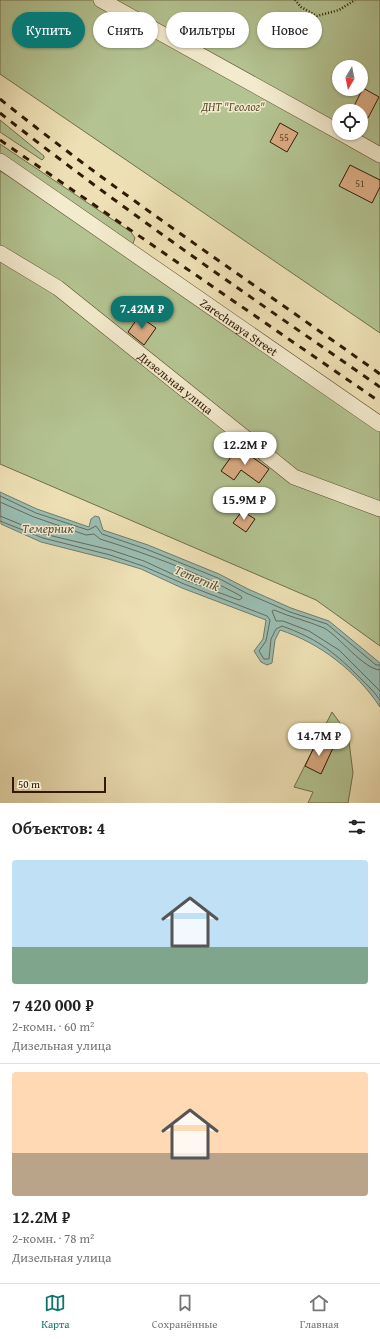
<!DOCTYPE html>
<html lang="ru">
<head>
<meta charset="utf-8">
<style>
  :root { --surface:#fff; --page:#f6f6f6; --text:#222; --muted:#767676; --line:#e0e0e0; --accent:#0f766e }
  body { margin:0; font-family:"Gentium Book Plus",serif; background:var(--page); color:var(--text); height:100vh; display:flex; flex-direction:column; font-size:15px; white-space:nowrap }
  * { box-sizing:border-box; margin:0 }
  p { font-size:13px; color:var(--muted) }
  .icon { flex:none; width:22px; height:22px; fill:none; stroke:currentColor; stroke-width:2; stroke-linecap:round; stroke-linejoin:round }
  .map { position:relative; height:803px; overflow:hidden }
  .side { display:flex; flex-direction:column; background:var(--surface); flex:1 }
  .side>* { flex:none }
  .guide { position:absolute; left:12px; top:12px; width:356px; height:36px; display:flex; gap:8px }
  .needle { width:26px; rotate:190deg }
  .tools { position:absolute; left:332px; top:60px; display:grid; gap:8px }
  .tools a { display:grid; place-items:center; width:36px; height:36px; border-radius:50%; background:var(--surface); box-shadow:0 1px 3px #0004; font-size:20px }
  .scale { position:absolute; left:12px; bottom:10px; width:94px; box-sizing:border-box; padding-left:4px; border:2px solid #311904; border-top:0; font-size:11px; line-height:14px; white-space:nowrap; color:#311904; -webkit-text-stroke:3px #f3ebce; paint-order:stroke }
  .price { position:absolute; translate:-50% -34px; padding:0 9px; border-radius:14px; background:#fff; color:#222; font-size:13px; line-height:26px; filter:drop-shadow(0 1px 2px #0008) }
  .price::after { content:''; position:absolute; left:50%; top:24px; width:12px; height:9px; margin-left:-6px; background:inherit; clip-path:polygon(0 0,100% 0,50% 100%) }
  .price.active { background:var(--accent); color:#fff }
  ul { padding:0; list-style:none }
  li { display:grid; align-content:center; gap:8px; height:212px; padding:0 12px }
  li+li { border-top:1px solid var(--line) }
  li span { display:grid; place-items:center; height:124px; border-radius:4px; color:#555 }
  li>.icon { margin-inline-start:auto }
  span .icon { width:72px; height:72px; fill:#fffc; stroke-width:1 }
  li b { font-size:17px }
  h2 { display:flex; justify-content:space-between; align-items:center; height:48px; padding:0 12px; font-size:17px }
  .chip { padding:0 14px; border-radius:18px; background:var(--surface); box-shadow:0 1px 3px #0004; font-size:14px; line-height:36px }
  .chip.active { background:var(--accent); color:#fff }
  .tab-bar { display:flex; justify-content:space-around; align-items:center; height:56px; border-top:1px solid var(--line); background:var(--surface); font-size:11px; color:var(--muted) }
  .tab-bar a { display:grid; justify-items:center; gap:2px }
  .tab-bar .active { color:var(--accent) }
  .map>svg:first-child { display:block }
  .green { fill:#b3c391; stroke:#726e4a; fill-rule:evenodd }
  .water { fill:#9abdb2; stroke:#707b6c }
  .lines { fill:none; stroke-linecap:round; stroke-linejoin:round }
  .shore { stroke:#666b5b; stroke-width:1 }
  .building { fill:#dbac84; stroke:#311904 }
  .street-casing { stroke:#604b30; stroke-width:16 }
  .path { stroke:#311904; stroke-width:2.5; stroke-dasharray:1 2; stroke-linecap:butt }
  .street { stroke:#f3ebce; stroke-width:15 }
  .rail { stroke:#311904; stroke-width:3; stroke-dasharray:7 7; stroke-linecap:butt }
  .labels { text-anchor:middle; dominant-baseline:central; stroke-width:3; stroke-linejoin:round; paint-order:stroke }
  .number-label { font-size:10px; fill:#5c3e24 }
  .park-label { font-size:12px; font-style:italic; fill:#584c2e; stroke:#f3ebce }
  .street-label { font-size:12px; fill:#311904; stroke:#f3ebce }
  .water-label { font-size:13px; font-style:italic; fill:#565241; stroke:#f3ebce }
</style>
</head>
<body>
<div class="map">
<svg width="380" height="803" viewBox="0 0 380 803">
  <rect width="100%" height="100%" fill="#ede0b4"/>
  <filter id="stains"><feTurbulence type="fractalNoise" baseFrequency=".005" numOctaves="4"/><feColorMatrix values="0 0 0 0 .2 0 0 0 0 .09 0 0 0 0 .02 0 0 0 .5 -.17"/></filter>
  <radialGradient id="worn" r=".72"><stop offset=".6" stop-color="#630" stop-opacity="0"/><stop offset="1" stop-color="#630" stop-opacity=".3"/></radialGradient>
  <g class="green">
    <path d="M0 0H380V333L0 74ZM339 67H361V89H339ZM339 111H361V133H339Z"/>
    <path d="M0 120 44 156V158L42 160 0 132Z"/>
    <path d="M0 144 131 232 135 238 132 246 0 159Z"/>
    <path d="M0 171 63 207 300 378 380 429V646L316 600 0 464Z"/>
    <path d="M332 712 348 734 353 773 348 803H308L313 792 294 787Z"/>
  </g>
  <path class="water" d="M0 492 37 509 89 527 91 519 95 516 99 517 103 530 148 545 219 574 248 589 291 608 329 621 380 663V707C356 671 320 643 280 630L275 640 272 663 267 665 261 662 254 651 263 639 266 620 182 588 141 569 108 559 41 542 1 524Z"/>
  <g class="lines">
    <g class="shore">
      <path d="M0 496 36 513 88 530 96 526 102 534 146 549 218 578 246 593 290 612 327 624 376 665H380"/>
      <path d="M0 502 34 517 86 535 94 534 100 539C148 554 197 572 241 596L242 598 239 600 185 580 144 561 111 550 44 534 0 516"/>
      <path d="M0 521 43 538 110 555 143 566 184 584 267 616 270 620 266 641 259 651 264 659H269L271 639 276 629 282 626C315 638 332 650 357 675 365 683 373 690 380 700"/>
      <path d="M380 670C363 669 339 636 324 628 308 621 290 617 274 610L272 611 276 621H283L309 631 339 650 380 691"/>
    </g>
  </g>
  <g class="building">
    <path d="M363 88 379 97 368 118 361 114V111L352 110Z"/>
    <path d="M280 123 298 133 287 152 270 142Z"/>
    <path d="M350 165 380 180V187L372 203 339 186Z"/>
    <path d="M139 316 156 328 144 345 128 332Z"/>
    <path d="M238 447 269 469 259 483 241 470 234 480 221 471Z"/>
    <path d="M242 511 255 519 246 532 233 523Z"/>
    <path d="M317 741 333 748 321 774 305 766Z"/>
  </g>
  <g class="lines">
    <defs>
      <g id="street">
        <path d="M101 0 339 132"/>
        <path d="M341 133 380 155"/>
        <path id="s1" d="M0 161 380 424"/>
        <path id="s2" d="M0 253 58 288 294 477 380 509"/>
      </g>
    </defs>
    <use href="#street" class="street-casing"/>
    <path class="path" d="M295 0 301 7 317 16 339 10 355 0"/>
    <use href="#street" class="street"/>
    <g class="rail">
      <path d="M0 99C122 197 253 283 380 374"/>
      <path d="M0 113C123 210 252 298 380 387"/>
      <path d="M0 140 380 402"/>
    </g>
  </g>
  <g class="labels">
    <g class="number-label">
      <text x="284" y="137">55</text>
      <text x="360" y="183">51</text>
    </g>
    <g class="park-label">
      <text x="233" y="106">ДНТ "Геолог"</text>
    </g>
    <g class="street-label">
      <text stroke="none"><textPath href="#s1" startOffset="291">Zarechnaya Street</textPath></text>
      <text stroke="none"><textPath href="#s2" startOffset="219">Дизельная улица</textPath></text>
    </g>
    <g class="water-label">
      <text x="48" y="528">Темерник</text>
      <text transform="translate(197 578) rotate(23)">Temernik</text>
    </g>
  </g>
  <rect width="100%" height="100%" filter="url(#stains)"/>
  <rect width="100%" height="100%" fill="url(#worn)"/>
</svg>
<div class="tools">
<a><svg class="needle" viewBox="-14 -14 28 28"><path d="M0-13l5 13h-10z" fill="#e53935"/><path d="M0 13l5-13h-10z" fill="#767676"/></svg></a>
<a><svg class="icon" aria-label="locate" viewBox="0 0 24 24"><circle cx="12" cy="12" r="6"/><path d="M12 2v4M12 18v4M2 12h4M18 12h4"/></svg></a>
</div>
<div class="scale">50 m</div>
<b class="price active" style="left:142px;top:330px">7.42M ₽</b>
<b class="price" style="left:245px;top:466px">12.2M ₽</b>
<b class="price" style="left:244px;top:521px">15.9M ₽</b>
<b class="price" style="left:319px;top:757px">14.7M ₽</b>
<div class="guide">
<a class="chip active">Купить</a>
<a class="chip">Снять</a>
<a class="chip">Фильтры</a>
<a class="chip">Новое</a>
</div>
</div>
<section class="side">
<h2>Объектов: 4<svg class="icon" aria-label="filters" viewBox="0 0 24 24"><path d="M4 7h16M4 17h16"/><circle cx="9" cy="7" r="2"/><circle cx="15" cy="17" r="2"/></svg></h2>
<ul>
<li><span style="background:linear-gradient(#bfe0f5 70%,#7fa58c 0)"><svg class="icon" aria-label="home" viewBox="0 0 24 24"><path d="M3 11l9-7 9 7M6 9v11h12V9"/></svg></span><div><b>7 420 000 ₽</b><p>2-комн. · 60 m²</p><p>Дизельная улица</p></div></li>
<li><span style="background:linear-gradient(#ffd9b3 65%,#b9a48a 0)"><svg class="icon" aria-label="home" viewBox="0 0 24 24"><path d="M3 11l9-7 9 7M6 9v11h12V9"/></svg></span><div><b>12.2M ₽</b><p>2-комн. · 78 m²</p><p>Дизельная улица</p></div></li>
</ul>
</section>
<nav class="tab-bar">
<a class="active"><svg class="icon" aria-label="map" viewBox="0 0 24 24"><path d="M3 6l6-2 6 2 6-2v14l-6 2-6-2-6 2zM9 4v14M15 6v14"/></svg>Карта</a>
<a><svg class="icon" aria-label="saved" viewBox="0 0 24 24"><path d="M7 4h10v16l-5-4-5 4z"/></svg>Сохранённые</a>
<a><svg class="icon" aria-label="home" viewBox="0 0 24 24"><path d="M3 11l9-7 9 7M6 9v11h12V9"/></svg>Главная</a>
</nav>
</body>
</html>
